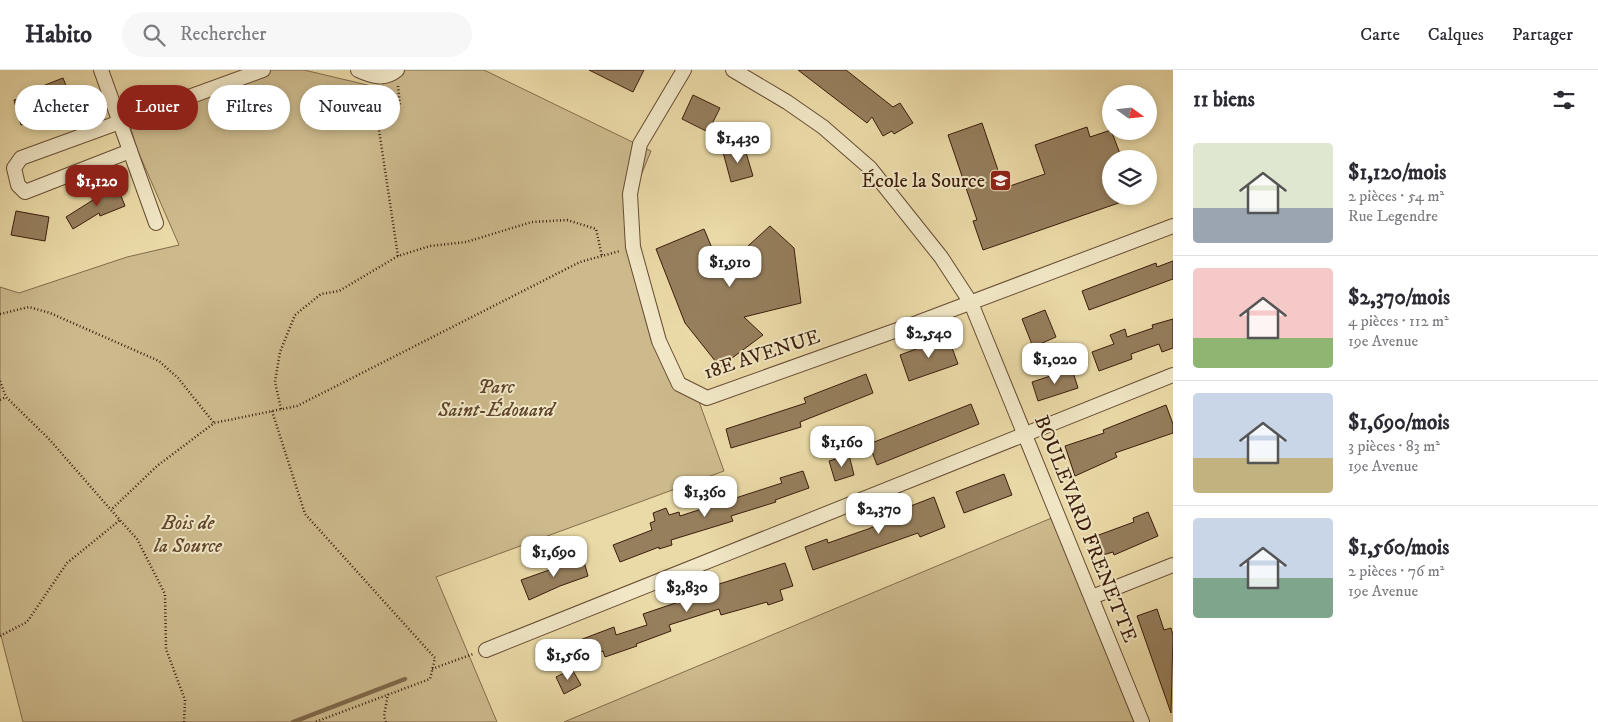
<!DOCTYPE html>
<html lang="fr">
<head>
<meta charset="utf-8">
<style>
  :root { --surface:#fff; --page:#f7f7f7; --text:#2b2b33; --muted:#7c7c81; --line:#e1e1e2; --accent:#8f2418 }
  body { margin:0; font-family:"IM FELL DW Pica",serif; background:var(--page); color:var(--text); height:100vh; display:flex; flex-direction:column; font-size:19px; white-space:nowrap }
  * { box-sizing:border-box; margin:0 }
  p { font-size:16px; color:var(--muted) }
  .icon { flex:none; width:28px; height:28px; fill:none; stroke:currentColor; stroke-width:2; stroke-linecap:round; stroke-linejoin:round }
  .map { position:relative; flex:1; overflow:hidden }
  .drawer { display:flex; flex-direction:column; background:var(--surface); width:425px }
  .drawer>* { flex:none }
  .banner { position:absolute; left:15px; top:15px; width:475px; height:45px; display:flex; gap:10px }
  .needle { width:32px; rotate:105deg }
  .buttons { position:absolute; left:1102px; top:15px; display:grid; gap:10px }
  .buttons a { display:grid; place-items:center; width:55px; height:55px; border-radius:50%; background:var(--surface); box-shadow:0 2px 8px #0003; font-size:25px }
  .price { position:absolute; translate:-50% -42px; padding:0 11px; border-radius:10px; background:#fff; color:#222; font-size:16px; line-height:32px; filter:drop-shadow(0 1px 2px #0008) }
  .price::after { content:''; position:absolute; left:50%; top:30px; width:15px; height:11px; margin-left:-8px; background:inherit; clip-path:polygon(0 0,100% 0,50% 100%) }
  .price.selected { background:var(--accent); color:#fff }
  ul { padding:0; list-style:none }
  li { display:flex; align-items:center; gap:15px; height:125px; padding:0 20px }
  li+li { border-top:1px solid var(--line) }
  li span { display:grid; place-items:center; flex:none; width:140px; height:100px; border-radius:5px; color:#555 }
  li>.icon { margin-inline-start:auto }
  span .icon { width:60px; height:60px; fill:#fffc; stroke-width:1 }
  li b { font-size:21px }
  h2 { display:flex; justify-content:space-between; align-items:center; height:60px; padding:0 20px; font-size:21px }
  .pill { padding:0 18px; border-radius:22px; background:var(--surface); box-shadow:0 2px 8px #0003; font-size:18px; line-height:45px }
  .pill.selected { background:var(--accent); color:#fff }
  header { display:flex; align-items:center; gap:30px; box-sizing:border-box; height:70px; padding:0 25px; background:var(--surface); border-bottom:1px solid var(--line) }
  header strong { font-size:24px }
  nav { display:flex; gap:28px; margin-inline-start:auto; font-size:18px }
  .search { width:350px; height:45px; background:var(--page); display:flex; align-items:center; gap:12px; box-sizing:border-box; padding:0 18px; border-radius:28px; color:var(--muted); font-size:19px }
  main { display:flex; flex:1; min-height:0 }
  .map>svg:first-child { display:block }
  .green { fill:#ccba8d; stroke:#846c4c }
  .lines { fill:none; stroke-linecap:round; stroke-linejoin:round }
  .stream { stroke:#806849; stroke-width:4.5 }
  .building { fill:#967f5d; stroke:#3b1d0c }
  .minor-casing { stroke:#674c33; stroke-width:16 }
  .path { stroke:#3b1d0c; stroke-width:2.5; stroke-dasharray:1 2.5; stroke-linecap:butt }
  .minor { stroke:#f1e7c6; stroke-width:14 }
  .labels { text-anchor:middle; dominant-baseline:central; stroke-width:4; stroke-linejoin:round; paint-order:stroke }
  .poi-label { font-size:20px; fill:#3b1d0c; stroke:#f1e7c6; text-anchor:end }
  .street-label { font-size:20px; fill:#3b1d0c; stroke:#f1e7c6 }
  .park-label { font-size:20px; font-style:italic; fill:#5f442c; stroke:#f1e7c6 }
</style>
</head>
<body>
<header>
<strong>Habito</strong>
<div class="search"><svg class="icon" aria-label="search" viewBox="0 0 24 24"><circle cx="10" cy="10" r="6"/><path d="M15 15l6 6"/></svg>Rechercher</div>
<nav><a>Carte</a><a>Calques</a><a>Partager</a></nav>
</header>
<main>
<div class="map">
<svg width="1173" height="652" viewBox="0 0 1173 652">
  <rect width="100%" height="100%" fill="#eadaa7"/>
  <filter id="stains"><feTurbulence type="fractalNoise" baseFrequency=".004" numOctaves="4"/><feColorMatrix values="0 0 0 0 .2 0 0 0 0 .09 0 0 0 0 .02 0 0 0 .5 -.17"/></filter>
  <radialGradient id="worn" r=".72"><stop offset=".6" stop-color="#630" stop-opacity="0"/><stop offset="1" stop-color="#630" stop-opacity=".3"/></radialGradient>
  <g class="green">
    <path d="M263 0H304L380 18 395 0H484L651 81 635 120 640 184 667 304 697 326 724 401 436 507 497 652H23L0 562V217L19 223 127 187 179 175 137 79 129 52Z"/>
    <path d="M1054 447 1134 652H564Z"/>
  </g>
  <g class="lines">
    <path class="stream" d="M293 652 405 609"/>
  </g>
  <g class="building">
    <path d="M589 0H644L633 22Z"/>
    <path d="M798 0H846L893 37 900 33 913 53 894 64 892 61 883 66 872 47 867 53Z"/>
    <path d="M63 8 74 35 56 42 52 34 32 40 35 51 21 55 14 30 47 21 45 15Z"/>
    <path d="M693 25 720 38 708 62 682 49Z"/>
    <path d="M982 53 1004 118 1045 104 1035 75 1087 57 1090 67 1111 60 1122 89H1111V126H1133V128L983 180 973 151 977 150 948 65Z"/>
    <path d="M744 76 753 106 731 112 723 82Z"/>
    <path d="M117 116 125 136 100 146 99 143 73 159 66 147 93 130 92 126Z"/>
    <path d="M16 141 49 147 45 171 11 165Z"/>
    <path d="M770 156 794 178 801 233 744 247 763 265 720 297 685 253 656 179 704 159 714 183 737 186Z"/>
    <path d="M1173 191V209L1089 240 1082 221 1156 193 1157 197Z"/>
    <path d="M1045 240 1056 267 1033 277 1022 249Z"/>
    <path d="M1173 249V278L1162 282 1159 274 1131 284 1132 289 1099 301 1092 282 1114 274 1110 265 1125 259 1127 267 1153 258 1152 255Z"/>
    <path d="M948 267 958 294 909 311 900 285Z"/>
    <path d="M1072 299 1078 318 1038 331 1032 312Z"/>
    <path d="M866 304 873 323 800 352 801 357 731 378 726 359 806 333 804 328Z"/>
    <path d="M971 334 979 354 877 395 869 374Z"/>
    <path d="M1166 335 1173 354V363L1115 383 1117 387 1075 406 1065 376 1104 363 1103 360Z"/>
    <path d="M849 385 854 405 835 411 829 391Z"/>
    <path d="M803 401 809 418 775 430 776 432 731 446 733 451 671 470 672 475 659 479V477L620 492 613 475 652 460 650 453 655 451 653 443 666 438 669 445 679 442 680 446 782 413 780 408Z"/>
    <path d="M1004 404 1012 425 964 443 956 422Z"/>
    <path d="M934 427 945 457 920 467 918 463 813 500 805 477 827 469 828 473 868 459 910 442 908 437Z"/>
    <path d="M1148 442 1158 466 1114 485 1113 482 1103 485 1096 466 1134 452 1133 448Z"/>
    <path d="M583 488 588 506 560 516 529 530 521 510Z"/>
    <path d="M785 493 793 516 780 520 783 530 768 535 767 532 721 545 719 539 669 555 671 561 636 574 637 576 605 587 603 581 566 596 559 578 614 557 616 565 647 555 643 544 714 520 713 516Z"/>
    <path d="M1157 539 1164 560 1171 558 1173 565 1171 643 1137 546Z"/>
    <path d="M572 599 581 615 564 624 556 607Z"/>
  </g>
  <g class="lines">
    <defs>
      <g id="minor">
        <path d="M101 0 156 153"/>
        <path d="M358 0C371 6 384 11 397 0"/>
        <path d="M684 0 640 74 630 124 633 177 659 271 679 314 707 328 914 254 1173 156"/>
        <path d="M733 0 787 32 823 57 870 98 941 187 971 233 1142 652"/>
        <path d="M130 81 25 122 18 115 14 98 21 88 263 0"/>
        <path d="M1092 527 1173 495"/>
        <path d="M486 580 1173 305"/>
      </g>
    </defs>
    <use href="#minor" class="minor-casing"/>
    <g class="path">
      <path d="M398 16 400 36 379 60 398 186"/>
      <path d="M0 244 29 237 50 243 159 291 178 308 214 353"/>
      <path d="M0 311 6 327 49 369 111 440"/>
      <path d="M0 330 6 327"/>
      <path d="M281 339 275 312 280 282 295 245 321 224 339 221 398 186 430 176 466 172 532 152 567 150 596 159 602 186"/>
      <path d="M272 341 305 444 435 588 430 609 315 652"/>
      <path d="M0 566 27 552 67 493 120 450"/>
      <path d="M432 599 473 584"/>
      <path d="M184 652 185 630 166 579 165 524 137 469 111 440 157 396 214 353 297 336 580 192 620 181"/>
      <path d="M386 652 384 646 388 624"/>
    </g>
    <use href="#minor" class="minor"/>
  </g>
  <defs>
    <symbol id="school-square" viewBox="-11 -11 22 22"><rect x="-9" y="-9" width="18" height="18" rx="4" fill="#8f2418" stroke="#f1e7c6"/><path d="M0-5L7-2L0 1L-7-2ZM-4 1L0 2.5L4 1V4Q0 6-4 4Z" fill="#fff"/></symbol>
  </defs>
  <g fill-rule="evenodd">
    <use href="#school-square" x="988" y="98" width="25" height="25"/>
  </g>
  <g class="labels">
    <g class="poi-label">
      <text x="985" y="111">École la Source</text>
    </g>
    <g class="street-label">
      <text transform="translate(762 285) rotate(-18)">18E AVENUE</text>
      <text transform="translate(1085 459) rotate(68)">BOULEVARD FRENETTE</text>
    </g>
    <g class="park-label">
      <text x="496" y="317">Parc<tspan x="496" dy="23">Saint-Édouard</tspan></text>
      <text x="188" y="453">Bois de<tspan x="188" dy="23">la Source</tspan></text>
    </g>
  </g>
  <rect width="100%" height="100%" filter="url(#stains)"/>
  <rect width="100%" height="100%" fill="url(#worn)"/>
</svg>
<div class="buttons">
<a><svg class="needle" viewBox="-14 -14 28 28"><path d="M0-13l5 13h-10z" fill="#e53935"/><path d="M0 13l5-13h-10z" fill="#7c7c81"/></svg></a>
<a><svg class="icon" aria-label="layers" viewBox="0 0 24 24"><path d="M12 4l9 5-9 5-9-5zM3 14l9 5 9-5"/></svg></a>
</div>
<b class="price" style="left:738px;top:94px">$1,430</b>
<b class="price selected" style="left:97px;top:137px">$1,120</b>
<b class="price" style="left:730px;top:218px">$1,910</b>
<b class="price" style="left:929px;top:289px">$2,540</b>
<b class="price" style="left:1055px;top:315px">$1,020</b>
<b class="price" style="left:842px;top:398px">$1,160</b>
<b class="price" style="left:705px;top:448px">$1,360</b>
<b class="price" style="left:879px;top:465px">$2,370</b>
<b class="price" style="left:554px;top:508px">$1,690</b>
<b class="price" style="left:687px;top:543px">$3,830</b>
<b class="price" style="left:568px;top:611px">$1,560</b>
<div class="banner">
<a class="pill">Acheter</a>
<a class="pill selected">Louer</a>
<a class="pill">Filtres</a>
<a class="pill">Nouveau</a>
</div>
</div>
<section class="drawer">
<h2>11 biens<svg class="icon" aria-label="filters" viewBox="0 0 24 24"><path d="M4 7h16M4 17h16"/><circle cx="9" cy="7" r="2"/><circle cx="15" cy="17" r="2"/></svg></h2>
<ul>
<li><span style="background:linear-gradient(#dfe7d0 65%,#9aa5b1 0)"><svg class="icon" aria-label="home" viewBox="0 0 24 24"><path d="M3 11l9-7 9 7M6 9v11h12V9"/></svg></span><div><b>$1,120/mois</b><p>2 pièces · 54 m²</p><p>Rue Legendre</p></div></li>
<li><span style="background:linear-gradient(#f6c9c9 70%,#8fb573 0)"><svg class="icon" aria-label="home" viewBox="0 0 24 24"><path d="M3 11l9-7 9 7M6 9v11h12V9"/></svg></span><div><b>$2,370/mois</b><p>4 pièces · 112 m²</p><p>19e Avenue</p></div></li>
<li><span style="background:linear-gradient(#c9d6e8 65%,#c2b280 0)"><svg class="icon" aria-label="home" viewBox="0 0 24 24"><path d="M3 11l9-7 9 7M6 9v11h12V9"/></svg></span><div><b>$1,690/mois</b><p>3 pièces · 83 m²</p><p>19e Avenue</p></div></li>
<li><span style="background:linear-gradient(#c9d6e8 60%,#7fa58c 0)"><svg class="icon" aria-label="home" viewBox="0 0 24 24"><path d="M3 11l9-7 9 7M6 9v11h12V9"/></svg></span><div><b>$1,560/mois</b><p>2 pièces · 76 m²</p><p>19e Avenue</p></div></li>
</ul>
</section>
</main>
</body>
</html>
